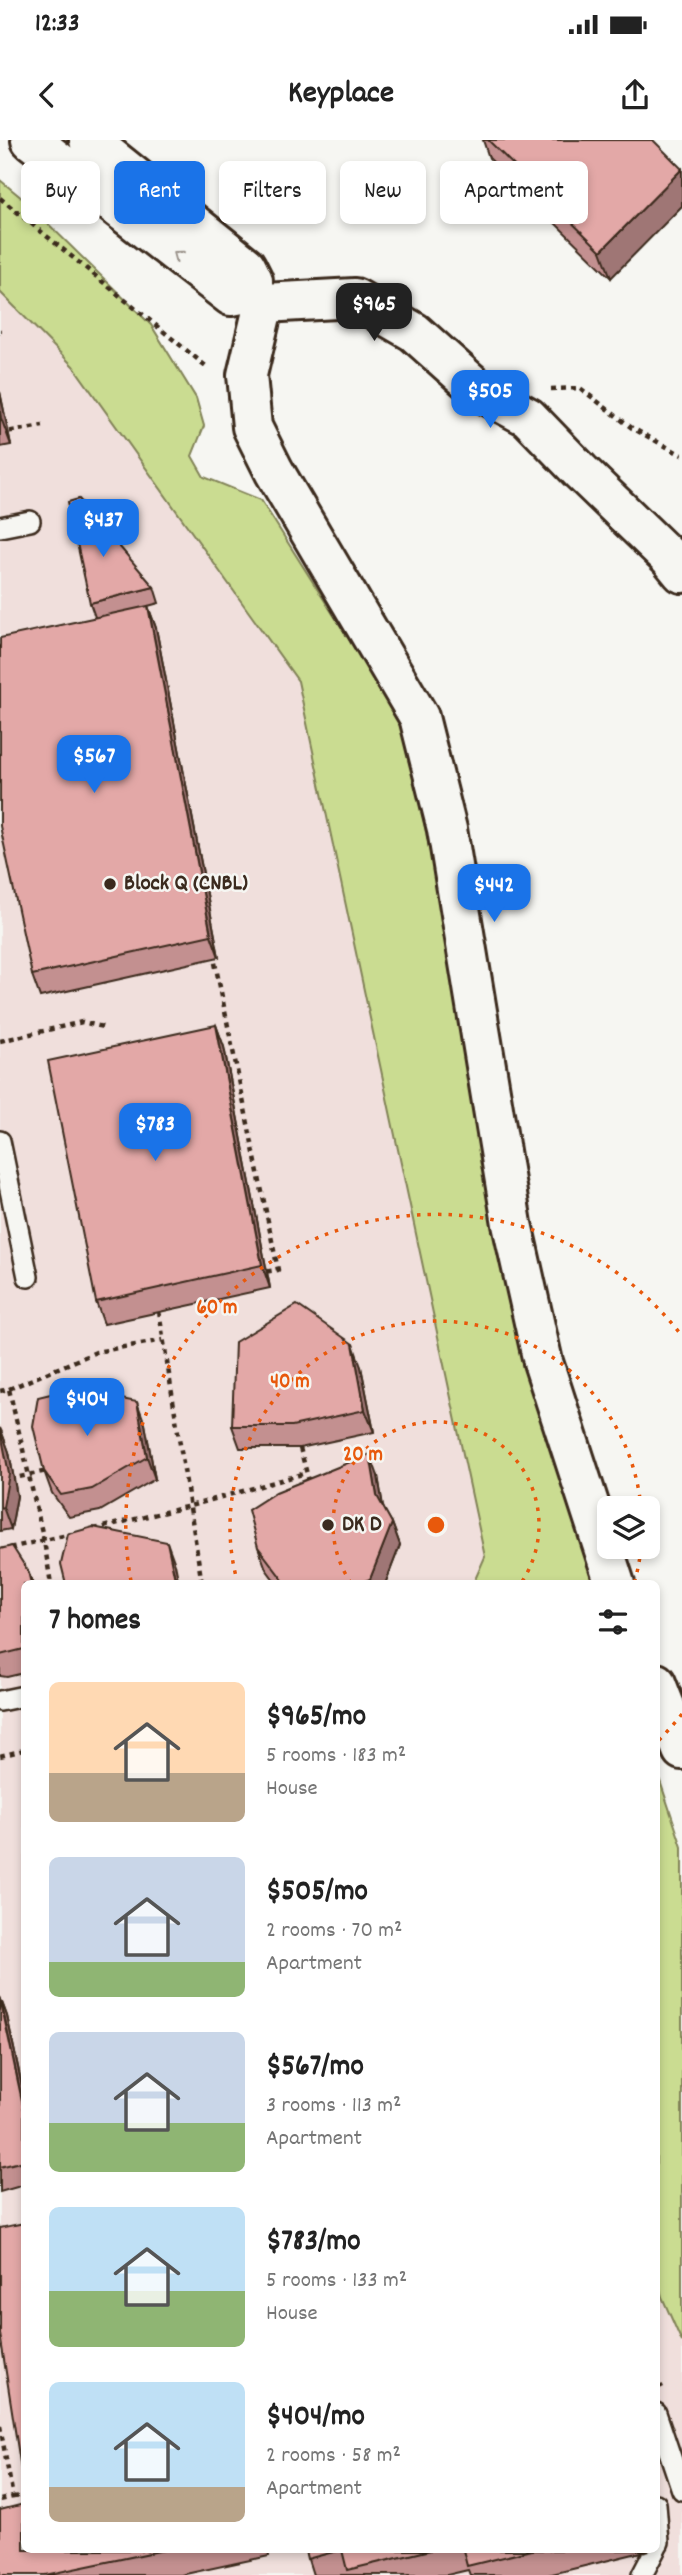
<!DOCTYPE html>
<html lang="en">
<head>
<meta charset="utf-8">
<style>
  :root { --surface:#fff; --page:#f2f2f2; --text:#222; --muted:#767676; --accent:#1a73e8 }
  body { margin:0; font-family:Dekko,sans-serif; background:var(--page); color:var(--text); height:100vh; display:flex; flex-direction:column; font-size:26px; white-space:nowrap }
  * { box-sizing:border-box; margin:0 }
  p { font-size:23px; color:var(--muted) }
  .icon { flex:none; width:38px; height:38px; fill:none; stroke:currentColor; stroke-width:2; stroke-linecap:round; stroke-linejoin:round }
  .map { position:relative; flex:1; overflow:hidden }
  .sheet { position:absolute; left:21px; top:1440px; width:639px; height:973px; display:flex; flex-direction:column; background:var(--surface); border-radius:10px; box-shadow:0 4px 10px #0003 }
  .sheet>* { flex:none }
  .guide { position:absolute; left:21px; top:21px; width:640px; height:63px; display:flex; gap:14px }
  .controls { position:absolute; left:597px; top:1356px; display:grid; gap:14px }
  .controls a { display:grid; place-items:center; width:63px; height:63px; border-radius:10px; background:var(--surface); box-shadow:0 4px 10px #0003; font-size:35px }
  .price { position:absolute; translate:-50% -60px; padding:0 16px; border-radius:14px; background:var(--accent); color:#fff; font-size:23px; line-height:46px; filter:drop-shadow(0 2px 4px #0008) }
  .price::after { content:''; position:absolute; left:50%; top:42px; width:21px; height:16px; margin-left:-10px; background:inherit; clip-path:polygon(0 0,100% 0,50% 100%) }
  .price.on { background:#222; color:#fff }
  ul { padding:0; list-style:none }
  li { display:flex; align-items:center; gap:21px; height:175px; padding:0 28px }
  li span { display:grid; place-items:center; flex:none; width:196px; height:140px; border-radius:10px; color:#555 }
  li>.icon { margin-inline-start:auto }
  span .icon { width:84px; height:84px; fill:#fffc; stroke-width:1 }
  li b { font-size:30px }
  h2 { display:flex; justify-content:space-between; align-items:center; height:84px; padding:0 28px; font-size:30px }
  .tag { padding:0 24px; border-radius:10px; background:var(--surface); box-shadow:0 4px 10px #0003; font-size:24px; line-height:63px }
  .tag.on { background:var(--accent); color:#fff }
  .status { display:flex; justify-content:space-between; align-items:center; height:49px; padding:0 35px; background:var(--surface); direction:ltr }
  .status svg { height:19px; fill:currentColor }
  header { display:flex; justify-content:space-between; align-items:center; height:91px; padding:0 28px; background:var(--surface); font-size:32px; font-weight:700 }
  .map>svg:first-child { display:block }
  .built { fill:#f0dfdc }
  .green { fill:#cadc91; stroke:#828358; stroke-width:2 }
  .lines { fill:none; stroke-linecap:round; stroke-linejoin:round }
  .lane-casing { stroke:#3b2a1e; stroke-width:24 }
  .street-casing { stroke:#3b2a1e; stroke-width:44 }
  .secondary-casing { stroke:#3b2a1e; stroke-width:44 }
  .path { stroke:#3b2a1e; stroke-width:4.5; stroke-dasharray:5 5; stroke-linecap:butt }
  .lane { stroke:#f6f6f2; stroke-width:19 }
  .street { stroke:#f6f6f2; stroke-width:38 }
  .secondary { stroke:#f6f6f2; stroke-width:38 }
  .wall { fill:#c39090; stroke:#3b2a1e; stroke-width:2 }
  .shaded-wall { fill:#9f7675; stroke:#3b2a1e; stroke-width:2 }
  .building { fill:#e3a8a7; stroke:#3b2a1e; stroke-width:2 }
  .oneway { stroke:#989088 }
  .ring { fill:none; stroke:#e8590c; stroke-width:3.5; stroke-dasharray:3.5 7 }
  .poi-dot { fill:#3b2a1e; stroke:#f6f6f2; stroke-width:2.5 }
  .labels { text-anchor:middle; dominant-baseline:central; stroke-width:5; stroke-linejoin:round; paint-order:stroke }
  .poi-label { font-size:23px; font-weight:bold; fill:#3b2a1e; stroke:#f6f6f2; text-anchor:start }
  .centre { fill:#e8590c; stroke:#f6f6f2; stroke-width:3.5 }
  .ring-label { font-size:21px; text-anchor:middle; font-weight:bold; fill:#e8590c; stroke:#f6f6f2; stroke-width:5; stroke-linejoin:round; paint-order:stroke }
</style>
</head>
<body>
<div class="status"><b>12:33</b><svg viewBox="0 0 49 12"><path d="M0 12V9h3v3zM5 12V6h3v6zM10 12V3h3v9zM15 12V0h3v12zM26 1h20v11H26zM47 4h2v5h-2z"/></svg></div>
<header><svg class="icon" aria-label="back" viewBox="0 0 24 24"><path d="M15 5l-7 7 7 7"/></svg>Keyplace<svg class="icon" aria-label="share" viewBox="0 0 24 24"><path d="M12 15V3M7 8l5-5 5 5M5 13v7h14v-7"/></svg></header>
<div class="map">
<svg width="682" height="2435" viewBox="0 0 682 2435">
  <rect width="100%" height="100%" fill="#f6f6f2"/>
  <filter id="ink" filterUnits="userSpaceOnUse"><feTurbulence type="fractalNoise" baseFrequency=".0143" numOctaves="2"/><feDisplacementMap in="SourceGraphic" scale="14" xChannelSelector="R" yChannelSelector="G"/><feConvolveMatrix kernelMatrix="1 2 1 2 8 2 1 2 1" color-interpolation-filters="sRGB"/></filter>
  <g filter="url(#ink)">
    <path class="built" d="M0 127 81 211 298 541 498 1444H24V2410H656V2044L682 2112V2435H0Z"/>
    <g class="green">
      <path d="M0 40 23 59 151 185 196 258 204 286 192 316 204 337 261 360 405 588 433 727 514 1187 595 1444H473L485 1417 298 541 73 226 0 152Z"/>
      <path d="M656 1629 682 1707V2202L662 2157 656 2133Z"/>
    </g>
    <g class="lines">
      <defs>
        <g id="lane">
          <path d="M0 387 30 381"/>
          <path d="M0 1001 28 1137"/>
          <path d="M0 1561 24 1556"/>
          <path d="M656 2273 682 2350"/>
          <path d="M656 2364 659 2402 656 2407"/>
          <path d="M642 2435 655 2410"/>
        </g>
        <g id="street">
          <path d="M253 152 264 163 355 158 414 192 480 251 528 277 581 332 669 417 682 433"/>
          <path d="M264 163 247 235 252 287 274 331 419 577 447 689 512 1084 543 1222 615 1444"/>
          <path d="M656 1543 682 1610"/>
        </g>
        <path id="secondary" d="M31 0 231 156 253 152V140L246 126 89 0"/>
      </defs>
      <use href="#lane" class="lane-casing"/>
      <use href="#street" class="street-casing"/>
      <use href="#secondary" class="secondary-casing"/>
      <g class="path">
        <path d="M0 58 207 227"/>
        <path d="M0 191H1"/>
        <path d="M551 249 580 248 632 288 682 315"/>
        <path d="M0 293 43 286"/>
        <path d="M213 813 278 1130 263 1132"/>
        <path d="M0 901 82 882 107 888"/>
        <path d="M159 1171 202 1444"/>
        <path d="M9 1249 96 1212 163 1200"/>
        <path d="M0 1251 9 1249 44 1401 51 1444"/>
        <path d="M300 1308 310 1345"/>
        <path d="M10 1339 47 1331"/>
        <path d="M94 1389 190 1366 306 1333"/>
        <path d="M0 1410 72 1394"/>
        <path d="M0 1616 24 1610"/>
        <path d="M656 2236 662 2248"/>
        <path d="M0 2286 13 2357 0 2360"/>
        <path d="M13 2357 24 2356"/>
      </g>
      <use href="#lane" class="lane"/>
      <use href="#street" class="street"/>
      <use href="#secondary" class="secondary"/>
    </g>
    <g class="wall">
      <path d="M483 0H653L611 138 489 18Z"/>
      <path d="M0 252 11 305 0 307Z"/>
      <path d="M154 447 159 463 148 466 156 488 219 817 40 857 32 835 95 477 90 463Z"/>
      <path d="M216 885 224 907 270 1148 104 1184 96 1162Z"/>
      <path d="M361 1227 374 1292 300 1308H240L232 1286Z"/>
      <path d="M145 1284 155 1339 100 1371 69 1377 52 1353 44 1331Z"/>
      <path d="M0 1288 9 1312 17 1356 11 1389 0 1391Z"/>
      <path d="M378 1336 383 1368 392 1383 400 1405 385 1444H277L266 1429 258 1407Z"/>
      <path d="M0 1409 28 1431 33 1444H24V1533L7 1537 0 1536Z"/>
      <path d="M0 1857 7 1876 24 1955V2045L0 2052Z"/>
      <path d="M24 2410H268L269 2416 181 2435H0Z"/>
      <path d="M305 2410H650L548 2435H470L468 2430 447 2435H313Z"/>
    </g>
    <g class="shaded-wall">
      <path d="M682 29V66L611 138 601 111Z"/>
      <path d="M0 252 11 305 1 278 0 272Z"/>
      <path d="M148 466 156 488 219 817 211 795Z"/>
      <path d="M216 885 224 907 270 1148 262 1125Z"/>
      <path d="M353 1204 361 1227 374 1292 365 1270Z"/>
      <path d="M137 1262 145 1284 155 1339 147 1317Z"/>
      <path d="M1 1290 9 1312 17 1356 11 1389 3 1367Z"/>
      <path d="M370 1314 378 1336 385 1378 377 1356Z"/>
      <path d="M392 1383 400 1405 385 1444H372L370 1439Z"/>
      <path d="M167 1402 175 1424 179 1444H176Z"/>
      <path d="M0 1857 7 1876 24 1955V1970Z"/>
    </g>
    <g class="building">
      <path d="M488 0H653L682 29 601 111Z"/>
      <path d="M79 359 154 447 90 463 68 362Z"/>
      <path d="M148 466 211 795 32 835 0 686V498Z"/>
      <path d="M216 885 262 1125 96 1162 48 921Z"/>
      <path d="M297 1165 353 1204 365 1270 292 1286H232L235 1202Z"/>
      <path d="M71 1249 137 1262 147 1317 92 1349 61 1355 44 1331 33 1286 38 1257Z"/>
      <path d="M0 1288 9 1334 3 1367 0 1368Z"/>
      <path d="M370 1314 377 1356 392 1383 370 1439 357 1444H286L258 1407 248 1370 276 1352Z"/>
      <path d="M93 1387 167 1402 176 1444H66L61 1424 68 1394Z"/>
      <path d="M12 1406 28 1431 31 1444H24V1509L0 1515V1409Z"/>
      <path d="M0 1858 24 1970V2021L0 2027Z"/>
      <path d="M24 2083V2348L0 2194V2088Z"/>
      <path d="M24 2364V2410H164L45 2435H0V2370Z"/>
      <path d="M305 2410H341L307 2419Z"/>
      <path d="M342 2410H431L347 2430Z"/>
      <path d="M463 2410H532L467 2426Z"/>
    </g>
    <defs><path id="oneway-chevron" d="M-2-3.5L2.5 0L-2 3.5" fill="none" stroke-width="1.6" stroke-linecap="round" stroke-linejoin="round" transform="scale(1.75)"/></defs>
    <use class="oneway" href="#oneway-chevron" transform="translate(177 115) rotate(-143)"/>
  </g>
  <g class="ring">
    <path d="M351 1443A103 103 0 1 1 521 1443"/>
    <path d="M641 1408A206 206 0 0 1 634 1444M238 1444A206 206 0 1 1 641 1367"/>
    <path d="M682 1574A310 310 0 0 1 657 1602M131 1441A310 310 0 0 1 682 1196"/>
  </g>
  <g class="poi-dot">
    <circle cx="110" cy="744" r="7"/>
    <circle cx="328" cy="1385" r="7"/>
  </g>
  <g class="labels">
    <g class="poi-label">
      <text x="124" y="744">Block Q (CNBL)</text>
      <text x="342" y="1385">DK D</text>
    </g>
  </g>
  <circle cx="436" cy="1385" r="10" class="centre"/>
  <g class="ring-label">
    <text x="217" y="1173">60 m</text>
    <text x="290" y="1247">40 m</text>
    <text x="363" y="1320">20 m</text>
  </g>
</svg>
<div class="controls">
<a><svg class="icon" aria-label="layers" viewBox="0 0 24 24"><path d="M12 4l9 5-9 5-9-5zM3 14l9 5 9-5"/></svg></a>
</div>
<b class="price on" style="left:374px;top:203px">$965</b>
<b class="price" style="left:490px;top:290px">$505</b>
<b class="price" style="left:103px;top:419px">$437</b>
<b class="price" style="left:94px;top:655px">$567</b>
<b class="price" style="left:494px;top:784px">$442</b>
<b class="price" style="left:155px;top:1023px">$783</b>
<b class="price" style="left:87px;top:1298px">$404</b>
<div class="guide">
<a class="tag">Buy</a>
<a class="tag on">Rent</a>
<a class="tag">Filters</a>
<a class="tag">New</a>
<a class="tag">Apartment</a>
</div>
<section class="sheet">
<h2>7 homes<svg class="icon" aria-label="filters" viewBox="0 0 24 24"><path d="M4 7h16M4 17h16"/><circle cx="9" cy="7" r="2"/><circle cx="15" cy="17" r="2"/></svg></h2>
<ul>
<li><span style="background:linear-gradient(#ffd9b3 65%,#b9a48a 0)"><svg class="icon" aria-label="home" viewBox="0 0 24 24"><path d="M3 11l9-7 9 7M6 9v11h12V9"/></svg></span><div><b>$965/mo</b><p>5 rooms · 183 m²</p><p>House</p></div></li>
<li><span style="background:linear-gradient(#c9d6e8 75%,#8fb573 0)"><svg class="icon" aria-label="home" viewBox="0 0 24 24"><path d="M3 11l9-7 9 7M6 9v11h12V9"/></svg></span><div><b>$505/mo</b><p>2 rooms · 70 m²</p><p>Apartment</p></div></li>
<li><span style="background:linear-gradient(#c9d6e8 65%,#8fb573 0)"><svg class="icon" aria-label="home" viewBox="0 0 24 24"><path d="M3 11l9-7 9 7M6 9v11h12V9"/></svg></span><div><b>$567/mo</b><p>3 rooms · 113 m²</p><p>Apartment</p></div></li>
<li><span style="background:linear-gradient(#bfe0f5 60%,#8fb573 0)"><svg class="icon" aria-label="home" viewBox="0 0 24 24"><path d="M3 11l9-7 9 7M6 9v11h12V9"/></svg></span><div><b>$783/mo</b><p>5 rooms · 133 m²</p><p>House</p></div></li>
<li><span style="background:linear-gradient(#bfe0f5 75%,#b9a48a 0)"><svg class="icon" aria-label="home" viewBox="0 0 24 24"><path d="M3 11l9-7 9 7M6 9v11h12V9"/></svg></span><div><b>$404/mo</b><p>2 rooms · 58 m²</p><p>Apartment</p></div></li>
</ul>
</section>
</div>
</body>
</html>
